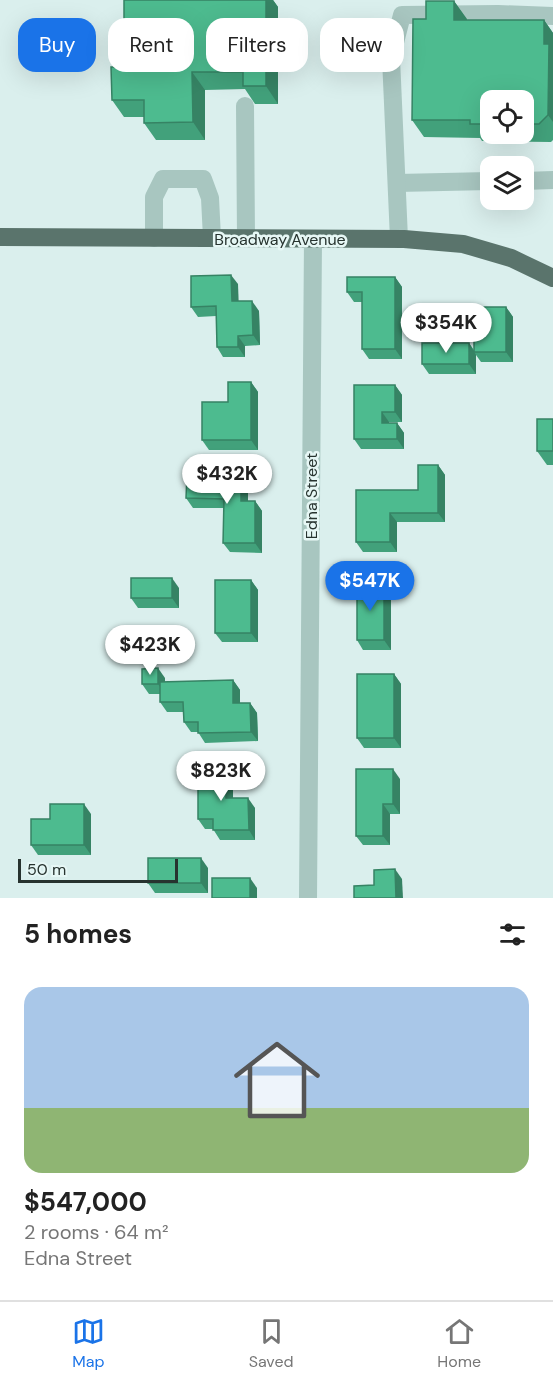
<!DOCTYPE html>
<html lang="en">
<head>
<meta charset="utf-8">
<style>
  :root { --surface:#fff; --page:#f6f6f6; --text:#222; --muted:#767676; --line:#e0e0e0; --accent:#1a73e8 }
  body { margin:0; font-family:"DM Sans",sans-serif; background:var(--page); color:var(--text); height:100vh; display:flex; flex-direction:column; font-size:22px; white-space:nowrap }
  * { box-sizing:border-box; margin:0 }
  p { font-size:20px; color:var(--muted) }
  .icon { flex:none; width:33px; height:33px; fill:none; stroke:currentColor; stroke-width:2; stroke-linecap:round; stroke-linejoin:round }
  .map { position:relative; height:898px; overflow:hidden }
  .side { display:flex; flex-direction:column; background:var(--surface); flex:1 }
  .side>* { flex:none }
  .top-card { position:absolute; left:18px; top:18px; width:518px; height:54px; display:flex; gap:12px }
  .buttons { position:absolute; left:480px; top:90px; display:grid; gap:12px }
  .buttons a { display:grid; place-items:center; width:54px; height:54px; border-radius:12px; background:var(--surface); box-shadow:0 6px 24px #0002; font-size:30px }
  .scale { position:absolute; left:18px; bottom:15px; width:160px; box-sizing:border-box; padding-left:6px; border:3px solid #27332f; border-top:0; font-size:16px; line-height:21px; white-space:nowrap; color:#27332f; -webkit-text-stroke:4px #e6f7f5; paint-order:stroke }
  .price { position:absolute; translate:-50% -51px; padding:0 14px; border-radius:21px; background:#fff; color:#222; font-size:20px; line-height:39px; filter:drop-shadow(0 2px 3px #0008) }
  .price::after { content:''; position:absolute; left:50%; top:36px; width:18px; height:14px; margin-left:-9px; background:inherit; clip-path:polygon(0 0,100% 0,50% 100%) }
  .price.active { background:var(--accent); color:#fff }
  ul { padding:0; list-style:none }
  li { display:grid; align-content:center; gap:12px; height:318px; padding:0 24px }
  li+li { border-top:2px solid var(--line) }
  li span { display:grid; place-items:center; height:186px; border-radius:18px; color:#555 }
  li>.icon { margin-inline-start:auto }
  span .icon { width:108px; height:108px; fill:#fffc; stroke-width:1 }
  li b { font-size:26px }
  h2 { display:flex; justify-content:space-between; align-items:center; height:72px; padding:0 24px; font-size:26px }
  .chip { padding:0 21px; border-radius:18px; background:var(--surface); box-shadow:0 6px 24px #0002; font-size:21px; line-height:54px }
  .chip.active { background:var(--accent); color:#fff }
  .dock { display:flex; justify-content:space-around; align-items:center; height:84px; border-top:2px solid var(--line); background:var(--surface); font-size:16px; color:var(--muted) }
  .dock a { display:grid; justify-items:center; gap:3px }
  .dock .active { color:var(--accent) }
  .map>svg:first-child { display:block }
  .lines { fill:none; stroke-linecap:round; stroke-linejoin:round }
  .minor { stroke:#a8c6c0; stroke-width:18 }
  .major { stroke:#5a746c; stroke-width:18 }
  .wall { fill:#42a17b; fill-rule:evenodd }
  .shaded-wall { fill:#368364 }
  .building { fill:#4dbb8f; stroke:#368364; stroke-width:1.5 }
  .labels { text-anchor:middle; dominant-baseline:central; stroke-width:5; stroke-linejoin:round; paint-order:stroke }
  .street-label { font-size:16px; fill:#27332f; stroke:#e6f7f5 }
</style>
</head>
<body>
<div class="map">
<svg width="553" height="898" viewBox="0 0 553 898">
  <rect width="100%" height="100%" fill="#daefed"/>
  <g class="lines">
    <g class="minor">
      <path d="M245 106 246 238"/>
      <path d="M524 181 553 180"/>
      <path d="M397 183 490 181"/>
      <path d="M154 238V197L163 179H203L210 198 212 238"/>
      <path d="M399 239 391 58 402 15 498 14 553 16"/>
      <path d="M308 898 313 239"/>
    </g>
    <path class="major" d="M0 237 404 239 463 244 511 258 553 278"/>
  </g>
  <g class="wall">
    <path d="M124 0H273L278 7V104H255L245 89 205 90V140H156L144 123V117H124L112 100 124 67Z"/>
    <path d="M454 1 467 20H544L553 33V140L551 142 482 141 480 138 424 137 412 120 426 19ZM490 100H524V134H490Z"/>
    <path d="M395 277 402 287V359H369L362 349V302H354L347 292Z"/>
    <path d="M238 284V301L259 311 260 345 245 346V357H223L217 347 216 316 198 317 191 307Z"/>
    <path d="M506 307 513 317V362H481L476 355V374H429L422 364 469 343 474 350Z"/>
    <path d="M251 382 258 392V450H209L202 440 228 402Z"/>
    <path d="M395 385 402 395V422H389V423H397L404 433V449H361L354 439Z"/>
    <path d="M553 419V465H547L537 451Z"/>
    <path d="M438 465 445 475V522H397V552H363L356 542 418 490Z"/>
    <path d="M248 485V501H255L262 511V553L230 552 223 543 224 508H193L186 498Z"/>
    <path d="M251 580 258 590V642H222L215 633Z"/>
    <path d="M384 583 391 592V650H363L357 640Z"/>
    <path d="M179 588V608H138L131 598Z"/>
    <path d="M394 674 401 684V748H364L357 738Z"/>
    <path d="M165 678V682L233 680 240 690V703H250L257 713 258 741 205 743 198 732H191L184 722 183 712H167L160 702V694H149L142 684Z"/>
    <path d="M233 779V798L255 808V840H220L213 829H205L198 819Z"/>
    <path d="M400 779V814H390V845H363L356 836Z"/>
    <path d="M91 814V855H38L31 845 50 819Z"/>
    <path d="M208 868V893H155L148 883Z"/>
  </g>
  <g class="shaded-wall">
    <path d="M266 0H273L278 7V104L266 86Z"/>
    <path d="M454 1 467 19 466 37 454 20Z"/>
    <path d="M544 20 553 33V122L548 115 544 44Z"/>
    <path d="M192 72 205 90V140L193 122Z"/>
    <path d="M231 275 238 284 239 311 232 301Z"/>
    <path d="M395 277 402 287V359L395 349Z"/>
    <path d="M252 301 259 311 260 345 253 335Z"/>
    <path d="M506 307 513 317V362L506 352Z"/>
    <path d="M238 336 245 346V357L238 347Z"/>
    <path d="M469 343 476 355V374L469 364Z"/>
    <path d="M251 382 258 392V450L251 440Z"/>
    <path d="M395 385 402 395V422L395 412Z"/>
    <path d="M382 412 389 422V433L382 423Z"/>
    <path d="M397 423 404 433V449L397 439Z"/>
    <path d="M438 465 445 475V522L438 513Z"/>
    <path d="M241 475 248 485V511L241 501Z"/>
    <path d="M255 501 262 511V553L255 543Z"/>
    <path d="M390 513 397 522V552L390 542Z"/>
    <path d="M172 578 179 588V608L172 598Z"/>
    <path d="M251 580 258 590V642L251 633Z"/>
    <path d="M384 583 391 592V650L384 640Z"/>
    <path d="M158 668 165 678V694L158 684Z"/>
    <path d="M394 674 401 684V748L394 738Z"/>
    <path d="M233 680 240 690V713L233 703Z"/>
    <path d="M250 703 257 713 258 741 251 732Z"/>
    <path d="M226 769 233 779V808L226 798Z"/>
    <path d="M393 769 400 779V814L393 804Z"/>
    <path d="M248 798 255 808V840L249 830Z"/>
    <path d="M84 804 91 814V855L84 845Z"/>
    <path d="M383 804 390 814V845L383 836Z"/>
    <path d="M201 858 208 868V893L201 883Z"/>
    <path d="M395 869 402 879 403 898H396Z"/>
    <path d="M250 878 257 888V898H250Z"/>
  </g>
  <g class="building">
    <path d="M124 0H266V86H243V72H192L193 122 144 123V100H112L111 67H124Z"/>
    <path d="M426 1H454V20H544V44H549L548 115 539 124H524V100H490V124H470V120H412L413 19H426Z"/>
    <path d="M231 275 232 301H252L253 335 238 336V347H217L216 306 191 307V276Z"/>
    <path d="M347 277H395V349H362V292H347Z"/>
    <rect x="474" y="307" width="32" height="45"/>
    <rect x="422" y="343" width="47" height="21"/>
    <path d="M228 382H251V440H202V402H228Z"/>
    <path d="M354 385H395V412H382V423H397V439H354Z"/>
    <rect x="537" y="419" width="16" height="32"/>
    <path d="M418 465H438V513H390V542H356V490H418Z"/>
    <path d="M187 475H241V501H255V543H223L224 499 186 498Z"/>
    <rect x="131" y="578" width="41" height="20"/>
    <rect x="215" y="580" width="36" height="53"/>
    <rect x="357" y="583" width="27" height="57"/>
    <path d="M158 668V684H142V669Z"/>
    <rect x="357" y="674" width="37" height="64"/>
    <path d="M233 680V703H250L251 732 198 733V722H184L183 702H160V682Z"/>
    <path d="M198 769H226V798H248L249 830H213V819H198Z"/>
    <path d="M356 769H393V804H383V836H356Z"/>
    <path d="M50 804H84V845H31V819H50Z"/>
    <rect x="148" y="858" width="53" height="25"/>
    <path d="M395 869 396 898H354V886L374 885V870Z"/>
    <rect x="212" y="878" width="38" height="20"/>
  </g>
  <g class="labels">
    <g class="street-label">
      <text x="280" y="239">Broadway Avenue</text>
      <text transform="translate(311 496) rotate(-90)">Edna Street</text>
    </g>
  </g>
</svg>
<div class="buttons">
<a><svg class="icon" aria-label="locate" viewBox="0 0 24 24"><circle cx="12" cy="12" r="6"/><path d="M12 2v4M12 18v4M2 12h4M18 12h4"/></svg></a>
<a><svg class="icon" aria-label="layers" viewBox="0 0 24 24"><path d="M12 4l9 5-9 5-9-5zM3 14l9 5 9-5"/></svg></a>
</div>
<div class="scale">50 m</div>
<b class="price" style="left:446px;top:354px">$354K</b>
<b class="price" style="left:227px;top:505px">$432K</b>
<b class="price active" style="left:370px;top:612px">$547K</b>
<b class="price" style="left:150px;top:676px">$423K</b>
<b class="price" style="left:221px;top:802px">$823K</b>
<div class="top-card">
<a class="chip active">Buy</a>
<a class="chip">Rent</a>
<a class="chip">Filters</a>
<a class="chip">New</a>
</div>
</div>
<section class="side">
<h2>5 homes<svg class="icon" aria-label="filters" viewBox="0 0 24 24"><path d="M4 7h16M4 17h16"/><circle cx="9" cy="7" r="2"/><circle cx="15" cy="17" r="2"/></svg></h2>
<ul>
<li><span style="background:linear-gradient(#a9c7e8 65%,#8fb573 0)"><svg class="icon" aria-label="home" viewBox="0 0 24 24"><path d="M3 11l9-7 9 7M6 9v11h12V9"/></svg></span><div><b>$547,000</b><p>2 rooms · 64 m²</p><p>Edna Street</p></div></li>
</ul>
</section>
<nav class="dock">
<a class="active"><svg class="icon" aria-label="map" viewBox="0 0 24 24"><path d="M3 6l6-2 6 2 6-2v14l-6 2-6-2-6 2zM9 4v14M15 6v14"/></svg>Map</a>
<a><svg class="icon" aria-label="saved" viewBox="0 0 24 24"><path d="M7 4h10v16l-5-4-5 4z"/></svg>Saved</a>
<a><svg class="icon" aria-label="home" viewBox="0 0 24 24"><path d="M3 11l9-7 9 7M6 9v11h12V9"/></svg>Home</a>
</nav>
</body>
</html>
